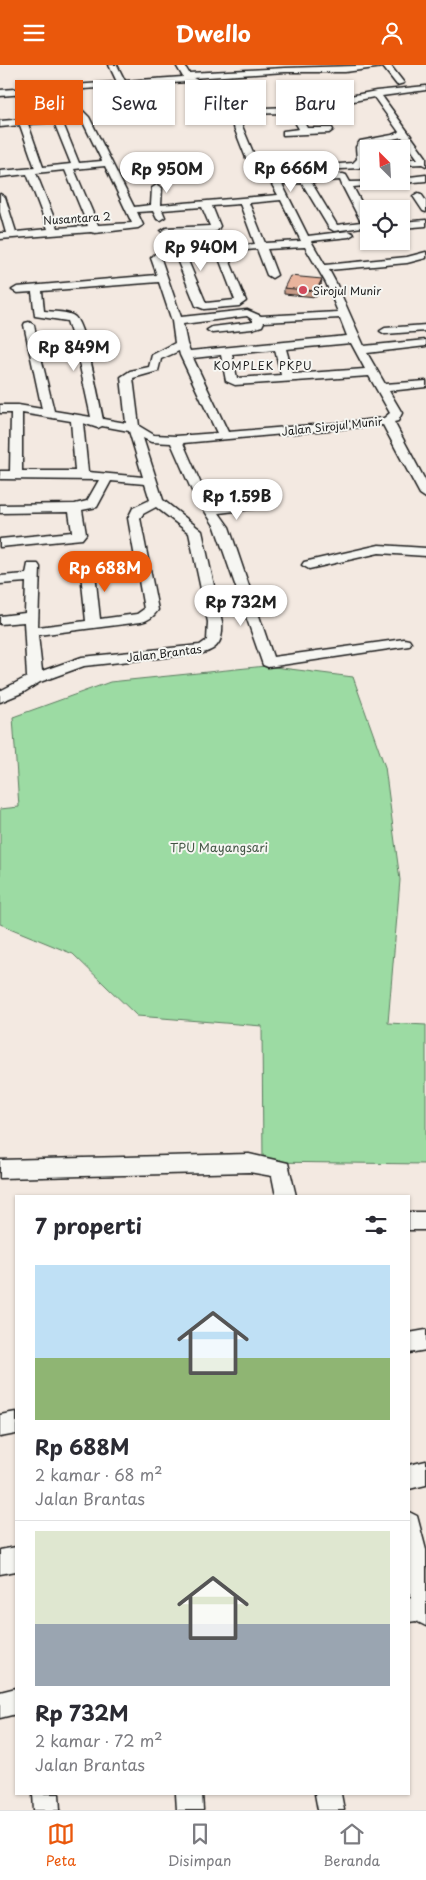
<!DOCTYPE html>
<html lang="id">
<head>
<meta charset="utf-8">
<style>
  :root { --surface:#fff; --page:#f2f2f3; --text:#2b2b33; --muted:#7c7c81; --line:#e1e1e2; --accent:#ea580c }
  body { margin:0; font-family:"Playpen Sans",sans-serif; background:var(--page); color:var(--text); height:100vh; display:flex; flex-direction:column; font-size:19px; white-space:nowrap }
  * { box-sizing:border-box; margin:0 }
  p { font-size:16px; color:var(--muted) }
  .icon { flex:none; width:28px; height:28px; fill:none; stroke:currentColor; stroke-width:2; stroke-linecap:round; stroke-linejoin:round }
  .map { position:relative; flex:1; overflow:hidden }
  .drawer { position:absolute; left:15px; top:1130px; width:395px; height:600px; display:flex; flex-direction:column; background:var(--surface); border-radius:0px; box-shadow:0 1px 4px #0004 }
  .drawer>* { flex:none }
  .hud { position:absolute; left:15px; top:15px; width:396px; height:45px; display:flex; gap:10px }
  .needle { width:32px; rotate:336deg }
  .controls { position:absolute; left:360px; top:75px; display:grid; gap:10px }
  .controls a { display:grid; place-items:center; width:50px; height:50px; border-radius:0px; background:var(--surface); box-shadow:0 1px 4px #0004; font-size:25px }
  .price { position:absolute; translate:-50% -42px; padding:0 11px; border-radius:18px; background:#fff; color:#222; font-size:16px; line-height:32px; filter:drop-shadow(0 1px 2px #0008) }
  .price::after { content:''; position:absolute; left:50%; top:30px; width:15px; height:11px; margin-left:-8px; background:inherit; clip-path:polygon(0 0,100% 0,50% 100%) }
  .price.selected { background:var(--accent); color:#fff }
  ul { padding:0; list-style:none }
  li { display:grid; align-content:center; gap:10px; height:265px; padding:0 20px }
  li+li { border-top:1px solid var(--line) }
  li span { display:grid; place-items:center; height:155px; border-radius:0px; color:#555 }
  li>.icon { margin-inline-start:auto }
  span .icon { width:90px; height:90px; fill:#fffc; stroke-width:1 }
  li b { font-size:21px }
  h2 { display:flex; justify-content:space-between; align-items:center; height:60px; padding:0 20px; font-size:21px }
  .chip { padding:0 18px; border-radius:0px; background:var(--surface); box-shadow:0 1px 4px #0004; font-size:18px; line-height:45px }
  .chip.selected { background:var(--accent); color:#fff }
  header { display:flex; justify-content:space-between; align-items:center; height:65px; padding:0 20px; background:var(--accent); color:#fff; font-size:22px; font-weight:700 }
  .tab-bar { display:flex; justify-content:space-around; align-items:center; height:70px; border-top:1px solid var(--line); background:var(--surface); font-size:14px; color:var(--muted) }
  .tab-bar a { display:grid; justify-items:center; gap:2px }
  .tab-bar .selected { color:var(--accent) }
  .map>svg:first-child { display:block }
  .green { fill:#9cdba3; stroke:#5c7c60 }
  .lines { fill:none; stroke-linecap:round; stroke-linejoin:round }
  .street-casing { stroke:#1c1c1c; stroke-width:3 }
  .street { fill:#f6f6f2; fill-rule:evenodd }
  .wall { fill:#c89b87; stroke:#1c1c1c }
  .shaded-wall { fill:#a37e6e; stroke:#1c1c1c }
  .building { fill:#e9b49d; stroke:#1c1c1c }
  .poi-dot { fill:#d1495b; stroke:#f6f6f2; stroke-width:2 }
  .labels { text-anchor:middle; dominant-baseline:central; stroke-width:4; stroke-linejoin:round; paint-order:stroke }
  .far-street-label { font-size:11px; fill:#1c1c1c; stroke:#f6f6f2 }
  .far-poi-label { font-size:11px; fill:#1c1c1c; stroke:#f6f6f2; text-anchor:start }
  .far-neighbourhood-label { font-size:11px; letter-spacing:1px; fill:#1c1c1c; stroke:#f6f6f2 }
  .park-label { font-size:12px; fill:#425544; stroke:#f6f6f2 }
</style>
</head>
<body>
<header><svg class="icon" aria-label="menu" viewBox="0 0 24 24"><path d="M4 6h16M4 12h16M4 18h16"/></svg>Dwello<svg class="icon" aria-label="person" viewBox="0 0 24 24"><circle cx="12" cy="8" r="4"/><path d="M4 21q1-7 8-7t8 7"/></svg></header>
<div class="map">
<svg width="426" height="1745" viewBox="0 0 426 1745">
  <rect width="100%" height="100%" fill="#f3e9e1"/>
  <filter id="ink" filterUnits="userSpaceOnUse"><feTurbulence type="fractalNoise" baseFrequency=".02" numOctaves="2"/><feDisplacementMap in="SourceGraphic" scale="10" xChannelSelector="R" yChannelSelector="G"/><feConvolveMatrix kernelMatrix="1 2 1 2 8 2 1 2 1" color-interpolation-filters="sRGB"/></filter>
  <g filter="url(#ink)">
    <path class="green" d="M266 601 353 612 385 702 400 815 388 958 426 960V1099L263 1097 262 961 137 951 73 889 0 859V744L19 742 13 652 110 617Z"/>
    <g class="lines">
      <defs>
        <g id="street">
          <path d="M109 0H117L125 16 183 12 176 0H184L189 8 285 3 390 0 404 18 397 20 383 2 345 7H285L193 13C210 21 224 27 235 44L293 42 376 26 426 21V25L382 31 426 92V101L422 99 401 100V94H418L402 72 366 80 365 82 367 95 359 103 324 105V101L327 100 353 98 357 94 356 82 360 76 392 70 399 67 374 32 298 47 307 63H332L333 65 329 68 283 70V66L299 64 290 48 237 49 255 92C263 101 272 105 279 114L343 109 346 110 350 117 401 116V113L426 110V116L353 122 369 152V161L334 166 329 163 302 118 282 119 308 171 349 166 354 169 349 172 311 176 325 200 407 192 426 187V193L407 198 329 205 336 218 364 281 426 275V281L367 288 385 319 426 316V322L389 326 402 348 398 356 394 357 426 417V433L420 429 383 360 183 378 204 426 214 441 259 435 265 439 259 443 219 448 229 462 273 592 404 574 409 575 411 578 409 581 268 602 263 600 215 462 192 426 171 378 151 377 143 373 163 435 202 466 222 557C223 573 220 584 203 588L84 601 40 617 24 627 0 637V626L27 612 24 557 0 559V551L25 548 26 517 0 519V511L26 509 28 499H38L40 502 38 562 86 556 80 499 87 495 92 496 94 499 100 554 137 549 144 544 128 453 133 443 150 435 145 419 111 416 97 442 82 445 86 469 82 474 0 482V474L72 467 69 447 0 448V440L75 439 87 436 99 415 0 414V406H10L11 348H0V340H18L42 344 24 260 25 258 29 257 34 260 37 276 54 346 91 352 76 283 67 256 35 251 32 227 17 228 12 225 17 222 157 210 151 193 156 188 255 179 240 139 212 141 220 161 217 166 214 167 166 169 161 166 166 163 210 161 202 142 162 145 165 152 160 155 157 154 153 146 137 147 143 160 138 163 95 168 91 167 0 174V168H6L0 147V129L5 132 16 167 48 164 27 109 0 112V106L35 103 20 60 0 62V56L78 50 61 26 0 31V25L117 17ZM187 17 210 28 221 36 228 47 246 93 254 102 266 109 278 130 161 140 162 123 157 120 152 123 151 140 134 142 89 52 78 41 69 25ZM82 55 102 96 79 98 62 56ZM54 57 71 99 43 102 28 59ZM105 101 132 158 98 160 74 104ZM65 105 88 161 58 163 36 108ZM340 115 342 120 361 157 337 160 311 117ZM281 135 300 174 301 176 265 178 249 138ZM305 182 326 218 338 247 261 251 247 245 181 252 161 194 176 192 196 241 204 244 239 241 246 236 226 187 257 184 267 210 272 213 277 210 267 184ZM217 188 235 235 206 238 186 191ZM159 217 172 256 175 278 152 290 149 302 130 306 121 312 126 358 103 354C99 336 86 263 75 252 68 246 53 247 44 246L42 226ZM247 251 253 255V257L212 262 207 265 212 268 252 264 262 261 264 257 340 253 347 271 190 286 187 279 183 259ZM351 278 365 304 293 309 286 284ZM275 285 281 310 237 313 232 289ZM179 286 180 290 217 368 176 371 154 370 139 361 133 313 158 306 161 294ZM221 290 226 316 235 320 369 311 390 348 384 353 349 357 228 367 193 293ZM22 348 71 356 75 406H22ZM83 358 98 363 102 361 129 366 143 412 88 407ZM156 442 189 468 208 557 207 575 200 580 82 592 42 606 38 570 141 557C148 556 154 551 158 545L140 453 143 449Z"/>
          <path d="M418 128 421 129 426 136V147L423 146 413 131Z"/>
          <path d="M426 155V161L401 163V157Z"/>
          <path d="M426 260V266L385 269 380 266 385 263Z"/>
          <path d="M379 480 426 483V491L379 488 309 504 302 500 304 497Z"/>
          <path d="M249 1089 288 1098 296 1131H276L272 1111 249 1107 0 1113V1095Z"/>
          <rect x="409" y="1147" width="17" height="18"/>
          <path d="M426 1265V1285L409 1288V1268Z"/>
          <path d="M16 1347V1369L0 1372V1350Z"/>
          <path d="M426 1396V1420L409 1424V1400Z"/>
          <path d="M409 1447 417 1451 426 1485V1561L416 1556 409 1557V1533L411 1532 409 1523Z"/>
          <path d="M16 1482V1506L0 1509V1485Z"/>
          <path d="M16 1623V1649L0 1653V1627Z"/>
          <path d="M33 1729H59L60 1745H34Z"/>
          <path d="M176 1729H202L203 1745H177Z"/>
          <path d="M315 1729H341L344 1745H318Z"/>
        </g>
      </defs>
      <use href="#street" class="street-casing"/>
      <use href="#street" class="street"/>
    </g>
    <path class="wall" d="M321 220 316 232 284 229V223Z"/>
    <path class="shaded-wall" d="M322 214 321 220 316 232V226Z"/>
    <path class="building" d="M290 211 322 214 316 226 284 223Z"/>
  </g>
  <circle class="poi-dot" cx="303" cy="225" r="5"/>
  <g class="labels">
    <g class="far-street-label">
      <text transform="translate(77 153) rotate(-4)">Nusantara 2</text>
      <text transform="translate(332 361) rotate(-6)">Jalan Sirojul Munir</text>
      <text transform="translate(164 588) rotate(-7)">Jalan Brantas</text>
    </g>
    <g class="far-poi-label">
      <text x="313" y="225">Sirojul Munir</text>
    </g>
    <g class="far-neighbourhood-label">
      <text x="263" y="300">KOMPLEK PKPU</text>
    </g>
    <g class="park-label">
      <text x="219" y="782">TPU Mayangsari</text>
    </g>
  </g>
</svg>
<div class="controls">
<a><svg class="needle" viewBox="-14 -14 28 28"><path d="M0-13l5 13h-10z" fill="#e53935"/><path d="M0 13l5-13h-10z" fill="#7c7c81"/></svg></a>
<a><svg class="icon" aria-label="locate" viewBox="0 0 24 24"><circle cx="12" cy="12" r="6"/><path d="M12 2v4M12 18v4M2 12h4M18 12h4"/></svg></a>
</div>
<b class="price" style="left:291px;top:128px">Rp 666M</b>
<b class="price" style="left:167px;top:129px">Rp 950M</b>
<b class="price" style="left:201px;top:207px">Rp 940M</b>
<b class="price" style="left:74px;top:307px">Rp 849M</b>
<b class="price" style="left:237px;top:456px">Rp 1.59B</b>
<b class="price selected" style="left:105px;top:528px">Rp 688M</b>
<b class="price" style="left:241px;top:562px">Rp 732M</b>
<div class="hud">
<a class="chip selected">Beli</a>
<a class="chip">Sewa</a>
<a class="chip">Filter</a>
<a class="chip">Baru</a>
</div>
<section class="drawer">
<h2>7 properti<svg class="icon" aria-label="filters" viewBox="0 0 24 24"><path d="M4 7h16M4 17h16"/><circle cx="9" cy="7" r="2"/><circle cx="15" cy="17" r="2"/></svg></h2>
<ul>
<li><span style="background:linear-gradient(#bfe0f5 60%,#8fb573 0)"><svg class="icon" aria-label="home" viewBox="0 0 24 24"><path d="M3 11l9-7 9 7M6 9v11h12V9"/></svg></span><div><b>Rp 688M</b><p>2 kamar · 68 m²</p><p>Jalan Brantas</p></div></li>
<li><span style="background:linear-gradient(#dfe7d0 60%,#9aa5b1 0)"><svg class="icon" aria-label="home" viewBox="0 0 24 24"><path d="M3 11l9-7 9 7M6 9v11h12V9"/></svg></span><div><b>Rp 732M</b><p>2 kamar · 72 m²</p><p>Jalan Brantas</p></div></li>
</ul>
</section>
</div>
<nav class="tab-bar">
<a class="selected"><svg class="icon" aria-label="map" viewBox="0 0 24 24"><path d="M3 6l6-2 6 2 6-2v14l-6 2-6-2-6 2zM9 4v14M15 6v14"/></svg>Peta</a>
<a><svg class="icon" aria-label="saved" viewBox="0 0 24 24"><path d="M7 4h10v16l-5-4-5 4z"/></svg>Disimpan</a>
<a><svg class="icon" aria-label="home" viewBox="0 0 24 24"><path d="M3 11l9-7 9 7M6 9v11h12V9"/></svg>Beranda</a>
</nav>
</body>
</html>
